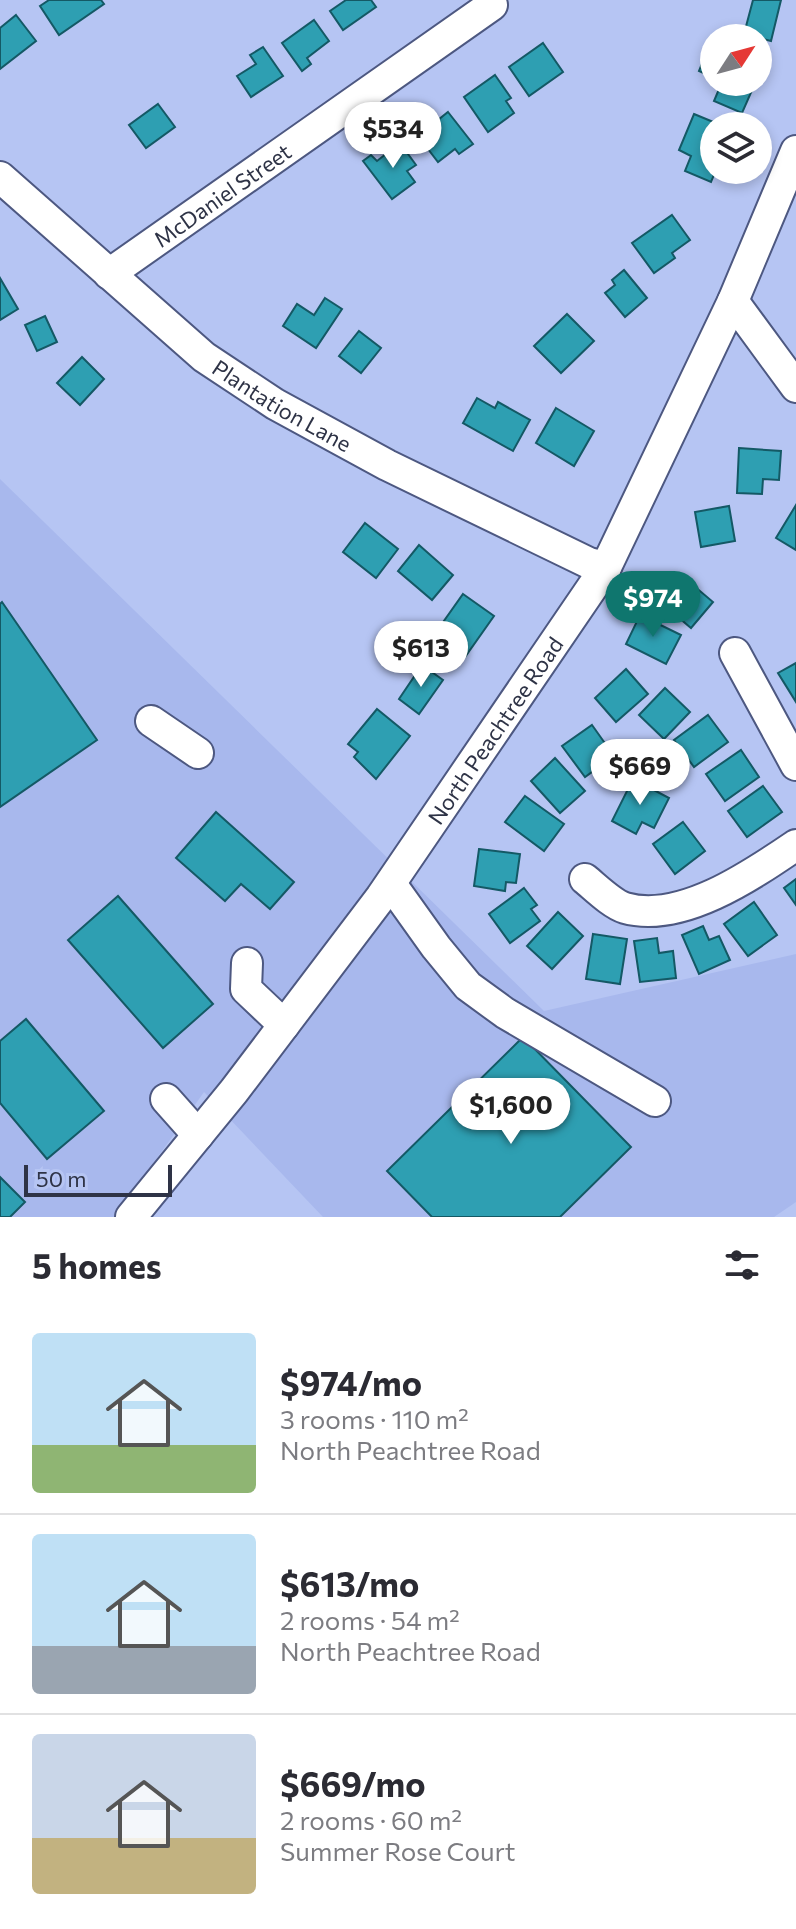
<!DOCTYPE html>
<html lang="en">
<head>
<meta charset="utf-8">
<style>
  :root { --surface:#fff; --page:#f7f7f7; --text:#2b2b33; --muted:#7c7c81; --line:#e1e1e2; --accent:#0f766e }
  body { margin:0; font-family:Commissioner,sans-serif; background:var(--page); color:var(--text); height:100vh; display:flex; flex-direction:column; font-size:30px; white-space:nowrap }
  * { box-sizing:border-box; margin:0 }
  p { font-size:26px; color:var(--muted) }
  .icon { flex:none; width:44px; height:44px; fill:none; stroke:currentColor; stroke-width:2; stroke-linecap:round; stroke-linejoin:round }
  .map { position:relative; height:1217px; overflow:hidden }
  .drawer { display:flex; flex-direction:column; background:var(--surface); flex:1 }
  .drawer>* { flex:none }
  .needle { width:52px; rotate:54deg }
  .fabs { position:absolute; left:700px; top:24px; display:grid; gap:16px }
  .fabs a { display:grid; place-items:center; width:72px; height:72px; border-radius:50%; background:var(--surface); box-shadow:0 4px 12px #0003; font-size:40px }
  .scale { position:absolute; left:24px; bottom:20px; width:148px; box-sizing:border-box; padding-left:8px; border:4px solid #2e3346; border-top:0; font-size:22px; line-height:28px; white-space:nowrap; color:#2e3346; -webkit-text-stroke:6px #b6c5f3; paint-order:stroke }
  .price { position:absolute; translate:-50% -68px; padding:0 18px; border-radius:28px; background:#fff; color:#222; font-size:26px; line-height:52px; filter:drop-shadow(0 2px 4px #0008) }
  .price::after { content:''; position:absolute; left:50%; top:48px; width:24px; height:18px; margin-left:-12px; background:inherit; clip-path:polygon(0 0,100% 0,50% 100%) }
  .price.current { background:var(--accent); color:#fff }
  ul { padding:0; list-style:none }
  li { display:flex; align-items:center; gap:24px; height:200px; padding:0 32px }
  li+li { border-top:2px solid var(--line) }
  li span { display:grid; place-items:center; flex:none; width:224px; height:160px; border-radius:8px; color:#555 }
  li>.icon { margin-inline-start:auto }
  span .icon { width:96px; height:96px; fill:#fffc; stroke-width:1 }
  li b { font-size:34px }
  h2 { display:flex; justify-content:space-between; align-items:center; height:96px; padding:0 32px; font-size:34px }
  .map>svg:first-child { display:block }
  .built { fill:#a8b8ed }
  .building { fill:#2e9fb2; stroke:#145965; stroke-width:2 }
  .lines { fill:none; stroke-linecap:round; stroke-linejoin:round }
  .minor-casing { stroke:#4d5881; stroke-width:34 }
  .minor { stroke:#fff; stroke-width:30 }
  .labels { text-anchor:middle; dominant-baseline:central; stroke-width:7; stroke-linejoin:round; paint-order:stroke }
  .street-label { font-size:22px; fill:#2e3346; stroke:#b6c5f3 }
</style>
</head>
<body>
<div class="map">
<svg width="796" height="1217" viewBox="0 0 796 1217">
  <rect width="100%" height="100%" fill="#b6c5f3"/>
  <path class="built" d="M0 479 544 1011 796 954V1202L774 1217H323L204 1092 115 1217H0Z"/>
  <g class="building">
    <path d="M49 0H101L104 4 59 35 40 6Z"/>
    <path d="M346 0H371L376 7 343 30 330 11Z"/>
    <path d="M753 0H781L771 41 744 34Z"/>
    <path d="M16 15 36 41 0 69V28Z"/>
    <path d="M314 20 329 41 307 58 311 64 302 71 282 43Z"/>
    <path d="M543 43 563 72 529 96 509 67Z"/>
    <path d="M263 47 283 76 251 97 237 76 256 64 250 55Z"/>
    <path d="M707 51 714 54V78L699 71Z"/>
    <path d="M495 75 511 98 506 101 514 113 488 132 464 97Z"/>
    <path d="M722 82H748L747 85 753 88 742 113 714 101Z"/>
    <path d="M158 104 175 127 146 148 129 125Z"/>
    <path d="M448 112 473 144 459 154 455 149 438 162 418 136Z"/>
    <path d="M694 114 723 126H714V170H716L711 182 685 171 691 156 679 150Z"/>
    <path d="M400 143 416 165 407 171 415 182 392 199 363 161 371 155 377 161Z"/>
    <path d="M672 215 690 240 672 253 675 258 654 273 632 243Z"/>
    <path d="M624 270 647 298 625 317 605 293 615 285 612 280Z"/>
    <path d="M0 278 18 309 0 320Z"/>
    <path d="M325 298 342 309 316 348 283 326 297 304 314 315Z"/>
    <path d="M567 314 594 341 561 373 534 346Z"/>
    <path d="M45 316 57 342 37 351 25 325Z"/>
    <path d="M359 331 381 348 361 373 339 356Z"/>
    <path d="M82 357 104 379 80 405 57 383Z"/>
    <path d="M477 398 495 408 498 402 530 420 513 451 463 423Z"/>
    <path d="M556 408 594 431 574 466 536 443Z"/>
    <path d="M739 448 781 451 779 480 763 479 762 494 737 493Z"/>
    <path d="M796 505V550L776 538Z"/>
    <path d="M729 506 735 541 701 547 695 512Z"/>
    <path d="M365 523 398 549 376 578 343 552Z"/>
    <path d="M419 545 453 575 432 600 398 571Z"/>
    <path d="M681 575 713 602 691 628 659 601Z"/>
    <path d="M463 594 494 616 465 657 434 635Z"/>
    <path d="M2 602 97 740 0 807V604Z"/>
    <path d="M640 615 681 635 666 664 626 644Z"/>
    <path d="M796 663V702L778 673Z"/>
    <path d="M422 665 443 680 419 714 399 699Z"/>
    <path d="M626 669 648 694 616 722 595 698Z"/>
    <path d="M665 688 690 712 664 739 639 715Z"/>
    <path d="M377 709 410 736 376 779 354 757 358 752 348 744Z"/>
    <path d="M708 715 728 742 694 767 674 740Z"/>
    <path d="M592 725 614 756 585 777 562 746Z"/>
    <path d="M741 750 759 777 725 801 706 774Z"/>
    <path d="M555 758 585 791 560 813 531 781Z"/>
    <path d="M633 779 669 798 654 828 642 822 636 834 612 821Z"/>
    <path d="M763 786 782 812 747 837 728 811Z"/>
    <path d="M525 796 564 824 544 851 505 822Z"/>
    <path d="M216 812 294 882 270 909 241 884 225 901 176 858Z"/>
    <path d="M683 822 705 851 675 874 653 844Z"/>
    <path d="M479 849 520 854 516 883 506 882 505 891 474 886Z"/>
    <path d="M796 879V905L784 888Z"/>
    <path d="M524 888 537 905 531 909 540 921 510 943 489 914Z"/>
    <path d="M118 896 213 1004 163 1048 68 940Z"/>
    <path d="M754 902 777 935 748 956 724 924Z"/>
    <path d="M558 912 583 936 552 969 527 946Z"/>
    <path d="M703 926 709 940 719 936 730 960 699 974 682 935Z"/>
    <path d="M593 934 627 939 620 984 586 979Z"/>
    <path d="M657 938 659 953 673 951 676 978 640 982 634 941Z"/>
    <path d="M26 1019 104 1111 47 1159 0 1103V1041Z"/>
    <path d="M523 1037 631 1147 560 1217H432L387 1171Z"/>
    <path d="M0 1177 25 1202 10 1217H0Z"/>
  </g>
  <g class="lines">
    <defs>
      <g id="minor">
        <path id="s1" d="M0 177 204 357 275 404 387 465 589 563 606 567"/>
        <path id="s2" d="M109 274 492 5"/>
        <path d="M733 301 796 387"/>
        <path d="M735 653 796 765"/>
        <path d="M151 721 198 753"/>
        <path d="M585 879C596 888 612 904 625 908 681 924 752 875 796 845"/>
        <path d="M391 884 436 947 468 986 505 1013 655 1101"/>
        <path d="M247 963 246 989 284 1025"/>
        <path d="M166 1099 198 1135"/>
        <path id="s3" d="M131 1217 234 1091 381 897 606 567 733 301 796 151"/>
      </g>
    </defs>
    <use href="#minor" class="minor-casing"/>
    <use href="#minor" class="minor"/>
  </g>
  <g class="labels">
    <g class="street-label">
      <text stroke="none"><textPath href="#s2" startOffset="138">McDaniel Street</textPath></text>
      <text stroke="none"><textPath href="#s1" startOffset="364">Plantation Lane</textPath></text>
      <text stroke="none"><textPath href="#s3" startOffset="608">North Peachtree Road</textPath></text>
    </g>
  </g>
</svg>
<div class="fabs">
<a><svg class="needle" viewBox="-14 -14 28 28"><path d="M0-13l5 13h-10z" fill="#e53935"/><path d="M0 13l5-13h-10z" fill="#7c7c81"/></svg></a>
<a><svg class="icon" aria-label="layers" viewBox="0 0 24 24"><path d="M12 4l9 5-9 5-9-5zM3 14l9 5 9-5"/></svg></a>
</div>
<div class="scale">50 m</div>
<b class="price" style="left:393px;top:170px">$534</b>
<b class="price current" style="left:653px;top:639px">$974</b>
<b class="price" style="left:421px;top:689px">$613</b>
<b class="price" style="left:640px;top:807px">$669</b>
<b class="price" style="left:511px;top:1146px">$1,600</b>
</div>
<section class="drawer">
<h2>5 homes<svg class="icon" aria-label="filters" viewBox="0 0 24 24"><path d="M4 7h16M4 17h16"/><circle cx="9" cy="7" r="2"/><circle cx="15" cy="17" r="2"/></svg></h2>
<ul>
<li><span style="background:linear-gradient(#bfe0f5 70%,#8fb573 0)"><svg class="icon" aria-label="home" viewBox="0 0 24 24"><path d="M3 11l9-7 9 7M6 9v11h12V9"/></svg></span><div><b>$974/mo</b><p>3 rooms · 110 m²</p><p>North Peachtree Road</p></div></li>
<li><span style="background:linear-gradient(#bfe0f5 70%,#9aa5b1 0)"><svg class="icon" aria-label="home" viewBox="0 0 24 24"><path d="M3 11l9-7 9 7M6 9v11h12V9"/></svg></span><div><b>$613/mo</b><p>2 rooms · 54 m²</p><p>North Peachtree Road</p></div></li>
<li><span style="background:linear-gradient(#c9d6e8 65%,#c2b280 0)"><svg class="icon" aria-label="home" viewBox="0 0 24 24"><path d="M3 11l9-7 9 7M6 9v11h12V9"/></svg></span><div><b>$669/mo</b><p>2 rooms · 60 m²</p><p>Summer Rose Court</p></div></li>
</ul>
</section>
</body>
</html>
